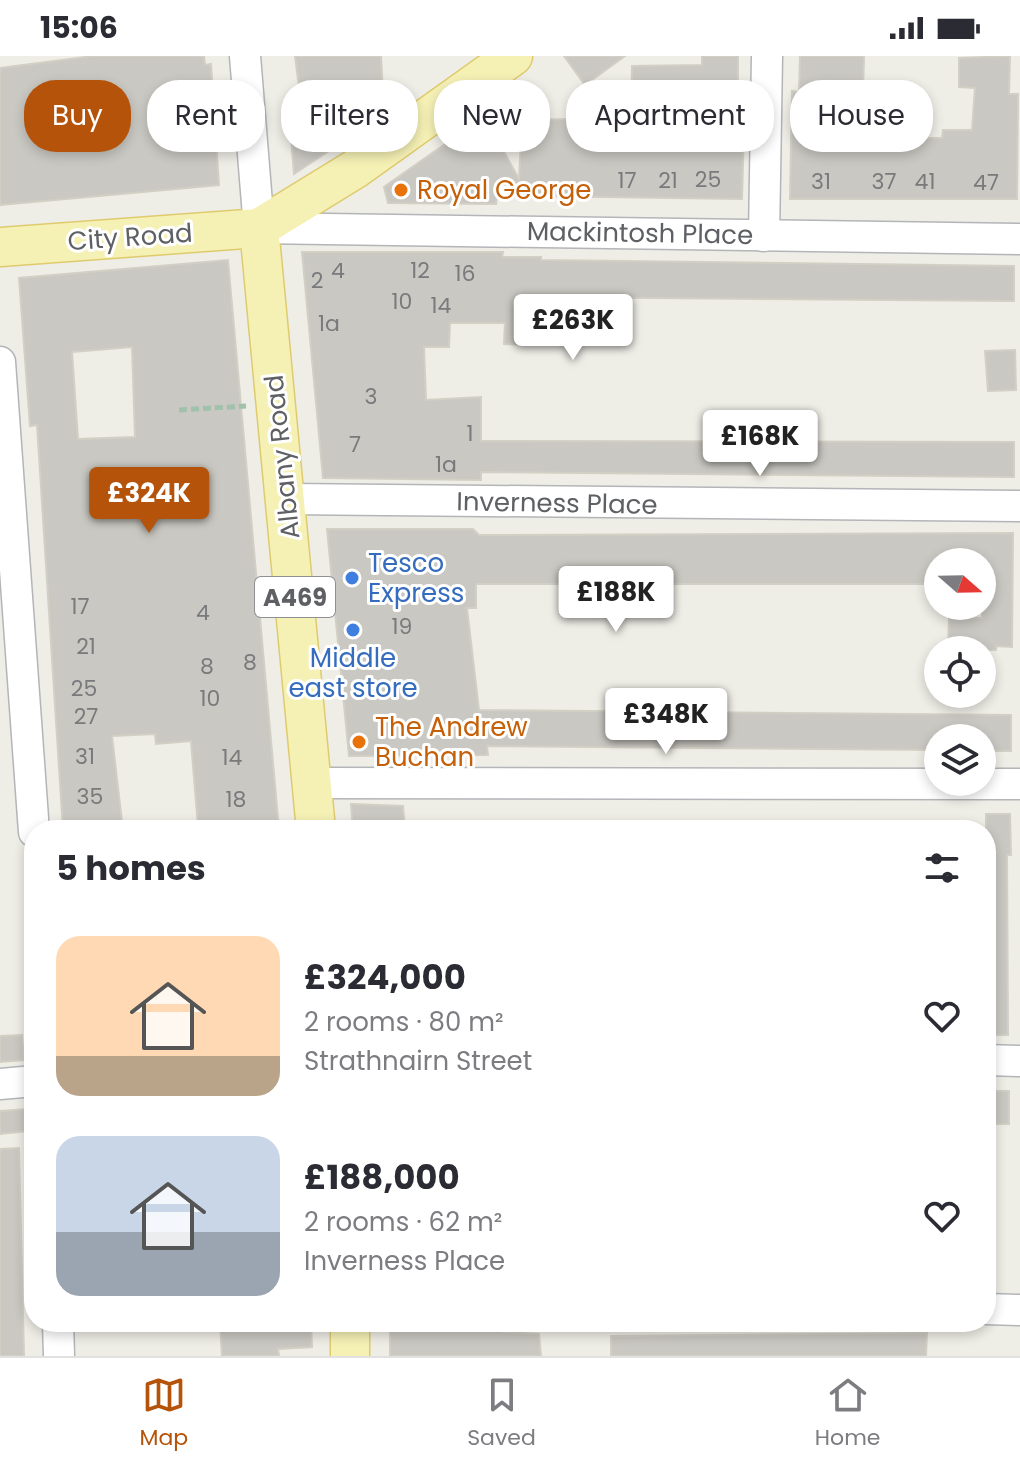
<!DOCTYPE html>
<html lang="en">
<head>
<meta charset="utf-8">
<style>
  :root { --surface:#fff; --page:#f7f7f7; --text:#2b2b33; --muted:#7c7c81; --line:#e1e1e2; --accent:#b45309 }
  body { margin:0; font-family:Poppins,sans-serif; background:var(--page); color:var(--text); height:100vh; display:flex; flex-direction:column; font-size:30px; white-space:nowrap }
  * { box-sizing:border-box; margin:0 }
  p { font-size:26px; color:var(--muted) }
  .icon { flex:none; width:44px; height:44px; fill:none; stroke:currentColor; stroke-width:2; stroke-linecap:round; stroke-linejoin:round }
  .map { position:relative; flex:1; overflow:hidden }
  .sheet { position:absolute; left:24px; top:764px; width:972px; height:512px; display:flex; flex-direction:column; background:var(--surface); border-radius:32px; box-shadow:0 4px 12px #0003 }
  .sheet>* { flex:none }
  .top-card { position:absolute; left:24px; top:24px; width:972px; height:72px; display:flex; gap:16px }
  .needle { width:52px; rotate:110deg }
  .controls { position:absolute; left:924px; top:492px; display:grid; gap:16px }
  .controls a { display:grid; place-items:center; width:72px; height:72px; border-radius:50%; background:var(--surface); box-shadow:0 4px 12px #0003; font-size:40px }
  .price { position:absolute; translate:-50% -68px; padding:0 18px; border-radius:8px; background:#fff; color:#222; font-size:26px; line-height:52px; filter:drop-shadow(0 2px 4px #0008) }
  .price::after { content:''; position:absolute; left:50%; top:48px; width:24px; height:18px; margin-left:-12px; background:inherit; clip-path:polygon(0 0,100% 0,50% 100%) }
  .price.current { background:var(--accent); color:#fff }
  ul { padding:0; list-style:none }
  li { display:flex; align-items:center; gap:24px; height:200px; padding:0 32px }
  li span { display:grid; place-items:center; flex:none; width:224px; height:160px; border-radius:24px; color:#555 }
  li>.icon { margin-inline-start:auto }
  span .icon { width:96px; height:96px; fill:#fffc; stroke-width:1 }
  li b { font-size:34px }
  h2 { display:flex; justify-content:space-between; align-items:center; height:96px; padding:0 32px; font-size:34px }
  .pill { padding:0 28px; border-radius:32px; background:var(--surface); box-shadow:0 4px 12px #0003; font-size:28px; line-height:72px }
  .pill.current { background:var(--accent); color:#fff }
  .status { display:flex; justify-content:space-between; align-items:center; height:56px; padding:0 40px; background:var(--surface); direction:ltr }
  .status svg { height:22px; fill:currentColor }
  .tabs { display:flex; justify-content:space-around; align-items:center; height:112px; border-top:2px solid var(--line); background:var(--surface); font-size:22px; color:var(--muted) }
  .tabs a { display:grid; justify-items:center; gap:4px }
  .tabs .current { color:var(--accent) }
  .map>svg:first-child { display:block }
  .building { fill:#cac8c2; stroke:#d2cfc5; stroke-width:2; fill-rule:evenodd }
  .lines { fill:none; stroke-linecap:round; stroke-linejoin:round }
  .minor-casing { stroke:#b3b5b9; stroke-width:33 }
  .major-casing { stroke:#dfcb6e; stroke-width:41 }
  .path { stroke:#a0c2ad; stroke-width:5; stroke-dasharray:8 4; stroke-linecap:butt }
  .minor { stroke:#fff; stroke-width:30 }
  .major { stroke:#f5f1b5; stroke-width:38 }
  .food-dot { fill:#e8710a; stroke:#fff; stroke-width:3 }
  .shop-dot { fill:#3f7fe0; stroke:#fff; stroke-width:3 }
  .labels { text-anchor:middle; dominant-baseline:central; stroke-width:6; stroke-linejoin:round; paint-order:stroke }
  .number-label { font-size:22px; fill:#797a7c }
  .shield { fill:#fff; stroke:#8e9092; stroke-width:2 }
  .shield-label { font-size:24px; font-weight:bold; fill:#5e6064 }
  .food-label { font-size:26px; fill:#c56008; stroke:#fff; text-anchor:start }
  .street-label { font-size:26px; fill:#5e6064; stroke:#fff }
  .shop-label { font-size:26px; fill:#366cbe; stroke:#fff; text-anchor:start }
</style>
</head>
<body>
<div class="status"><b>15:06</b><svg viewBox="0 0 49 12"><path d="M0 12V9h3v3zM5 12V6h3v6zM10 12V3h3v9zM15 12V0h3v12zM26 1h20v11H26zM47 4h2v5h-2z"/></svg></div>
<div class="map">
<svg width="1020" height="1300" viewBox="0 0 1020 1300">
  <rect width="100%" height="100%" fill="#eeede6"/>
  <g class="building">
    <path d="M93 0H204L205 9 211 8 219 129 0 149V12Z"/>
    <path d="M295 0H381L383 36 368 55V60L359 61 355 73 347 74V83L294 118 289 57 302 55Z"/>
    <path d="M564 0H625L585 29Z"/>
    <path d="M702 0H738V36H745L742 143 533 140 497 141 496 148 388 147 384 131 478 65 485 76 491 72 519 123 522 64 631 62 632 10 702 9Z"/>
    <path d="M800 0H864L862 72H874V81L915 82H942L943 74H972L975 32 959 31V2L1010 0 1009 38H1018L1017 143H790L792 35 799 36Z"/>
    <path d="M302 196H503L502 201H541V204L1014 210V245L539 241 538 270 531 269 530 289 504 288 505 267H450L449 291H424L426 344 481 341V385L1014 386V421L481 416V424L323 422Z"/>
    <path d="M228 204 279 774H229V768L198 771 191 685 156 688 155 678 112 680 123 774H63L37 369 30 370 19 222ZM132 291 135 381 78 383 72 296Z"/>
    <path d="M1015 294 1016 334 988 335 985 295Z"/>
    <path d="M327 473H473L479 479 1013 477 1012 591 996 590V594H948L949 561 982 562V506H938V528H476V552H467L479 654 1011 659V695H982V682H938V694L487 690 488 699 349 700Z"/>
    <path d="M351 748 403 750 405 774H353Z"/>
    <path d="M986 758H1010L1011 799H1007L1008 979H986Z"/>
    <path d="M22 979 24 1004 0 1006V980Z"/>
    <rect x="986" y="1035" width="23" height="33"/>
    <path d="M27 1053V1075L0 1078V1055Z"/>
    <path d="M19 1092 24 1300H0V1093Z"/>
    <path d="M220 1266H311L312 1291 278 1293 279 1300H222Z"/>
    <path d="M390 1270 502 1271V1276L539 1278 541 1300H390Z"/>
    <path d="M927 1277 926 1300H611V1280Z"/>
  </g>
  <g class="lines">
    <defs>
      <g id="minor">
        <path d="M245 0 259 172 1020 183"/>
        <path d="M764 180 767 0"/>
        <path d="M0 306 34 776"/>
        <path d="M287 443 1020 450"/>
        <path d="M312 727 1020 728"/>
        <path d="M986 1004 1020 1005"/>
        <path d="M0 1028 34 1025"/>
        <path d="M986 1253 1020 1254"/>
        <path d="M58 1266 59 1300"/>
      </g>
      <g id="major">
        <path d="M259 172 316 774"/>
        <path d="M0 191 259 172 355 113 513 0"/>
        <path d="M350 1266V1300"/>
      </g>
    </defs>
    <use href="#minor" class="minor-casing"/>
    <use href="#major" class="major-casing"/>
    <path class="path" d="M179 354 246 350"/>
    <use href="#minor" class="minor"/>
    <use href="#major" class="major"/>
  </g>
  <g class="food-dot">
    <circle cx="401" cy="134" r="8"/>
    <circle cx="359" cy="686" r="8"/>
  </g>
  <g class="shop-dot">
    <circle cx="352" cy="522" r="8"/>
    <circle cx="353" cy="574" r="8"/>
  </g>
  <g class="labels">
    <g class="number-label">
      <text x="708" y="123">25</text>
      <text x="627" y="124">17</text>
      <text x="668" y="124">21</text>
      <text x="821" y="125">31</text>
      <text x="884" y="125">37</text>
      <text x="925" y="125">41</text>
      <text x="986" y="126">47</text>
      <text x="338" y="214">4</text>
      <text x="420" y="214">12</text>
      <text x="465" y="217">16</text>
      <text x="317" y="224">2</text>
      <text x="402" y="245">10</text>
      <text x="441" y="249">14</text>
      <text x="329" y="267">1a</text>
      <text x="371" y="340">3</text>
      <text x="470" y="377">1</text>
      <text x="355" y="388">7</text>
      <text x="446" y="408">1a</text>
      <text x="80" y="550">17</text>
      <text x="203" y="556">4</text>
      <text x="402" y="570">19</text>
      <text x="86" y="590">21</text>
      <text x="250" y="606">8</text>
      <text x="207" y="610">8</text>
      <text x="84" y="632">25</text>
      <text x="210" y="642">10</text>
      <text x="86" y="660">27</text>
      <text x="85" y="700">31</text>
      <text x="232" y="701">14</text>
      <text x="90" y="740">35</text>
      <text x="236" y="743">18</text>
    </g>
    <rect class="shield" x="255" y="521" width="80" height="40" rx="6"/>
    <g class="shield-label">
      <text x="295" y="541">A469</text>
    </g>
    <g class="food-label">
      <text x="417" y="134">Royal George</text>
      <text x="375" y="671">The Andrew<tspan x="375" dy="30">Buchan</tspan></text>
    </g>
    <g class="street-label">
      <text transform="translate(640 177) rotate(1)">Mackintosh Place</text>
      <text transform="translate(130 181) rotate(-4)">City Road</text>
      <text transform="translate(282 401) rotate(-96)">Albany Road</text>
      <text transform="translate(557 447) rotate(1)">Inverness Place</text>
    </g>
    <g class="shop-label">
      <text x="368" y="507">Tesco<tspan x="368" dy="30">Express</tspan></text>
      <text x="353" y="602" text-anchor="middle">Middle<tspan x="353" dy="30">east store</tspan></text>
    </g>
  </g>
</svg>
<div class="controls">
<a><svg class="needle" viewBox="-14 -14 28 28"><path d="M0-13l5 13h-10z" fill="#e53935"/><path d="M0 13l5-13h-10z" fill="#7c7c81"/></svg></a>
<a><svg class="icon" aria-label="locate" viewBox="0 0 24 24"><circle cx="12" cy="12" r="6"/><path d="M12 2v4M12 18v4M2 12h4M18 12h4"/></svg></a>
<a><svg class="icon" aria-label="layers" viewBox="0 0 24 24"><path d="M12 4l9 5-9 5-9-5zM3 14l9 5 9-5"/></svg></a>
</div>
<b class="price" style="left:573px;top:306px">£263K</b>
<b class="price" style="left:760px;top:422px">£168K</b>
<b class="price current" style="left:149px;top:479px">£324K</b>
<b class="price" style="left:616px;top:578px">£188K</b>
<b class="price" style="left:666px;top:700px">£348K</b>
<div class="top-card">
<a class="pill current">Buy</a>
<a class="pill">Rent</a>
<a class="pill">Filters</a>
<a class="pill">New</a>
<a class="pill">Apartment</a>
<a class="pill">House</a>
</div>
<section class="sheet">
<h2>5 homes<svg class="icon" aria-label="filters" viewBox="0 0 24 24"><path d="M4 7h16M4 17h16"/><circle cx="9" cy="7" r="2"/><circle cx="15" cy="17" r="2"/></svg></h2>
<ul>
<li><span style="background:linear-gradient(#ffd9b3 75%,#b9a48a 0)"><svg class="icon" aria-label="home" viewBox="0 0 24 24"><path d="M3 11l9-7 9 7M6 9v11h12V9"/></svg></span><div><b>£324,000</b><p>2 rooms · 80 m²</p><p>Strathnairn Street</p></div><svg class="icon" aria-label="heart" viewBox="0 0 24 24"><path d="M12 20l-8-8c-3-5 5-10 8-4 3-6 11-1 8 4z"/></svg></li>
<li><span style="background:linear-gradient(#c9d6e8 60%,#9aa5b1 0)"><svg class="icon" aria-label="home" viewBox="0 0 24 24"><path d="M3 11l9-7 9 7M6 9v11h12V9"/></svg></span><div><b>£188,000</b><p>2 rooms · 62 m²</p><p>Inverness Place</p></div><svg class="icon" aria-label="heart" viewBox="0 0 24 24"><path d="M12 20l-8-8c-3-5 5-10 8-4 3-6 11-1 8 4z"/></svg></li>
</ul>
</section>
</div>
<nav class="tabs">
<a class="current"><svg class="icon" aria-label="map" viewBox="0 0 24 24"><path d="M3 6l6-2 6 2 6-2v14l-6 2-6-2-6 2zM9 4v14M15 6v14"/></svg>Map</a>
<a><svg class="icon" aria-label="saved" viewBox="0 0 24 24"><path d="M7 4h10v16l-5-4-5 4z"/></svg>Saved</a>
<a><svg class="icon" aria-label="home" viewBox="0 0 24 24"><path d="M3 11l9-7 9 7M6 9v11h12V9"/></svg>Home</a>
</nav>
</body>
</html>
